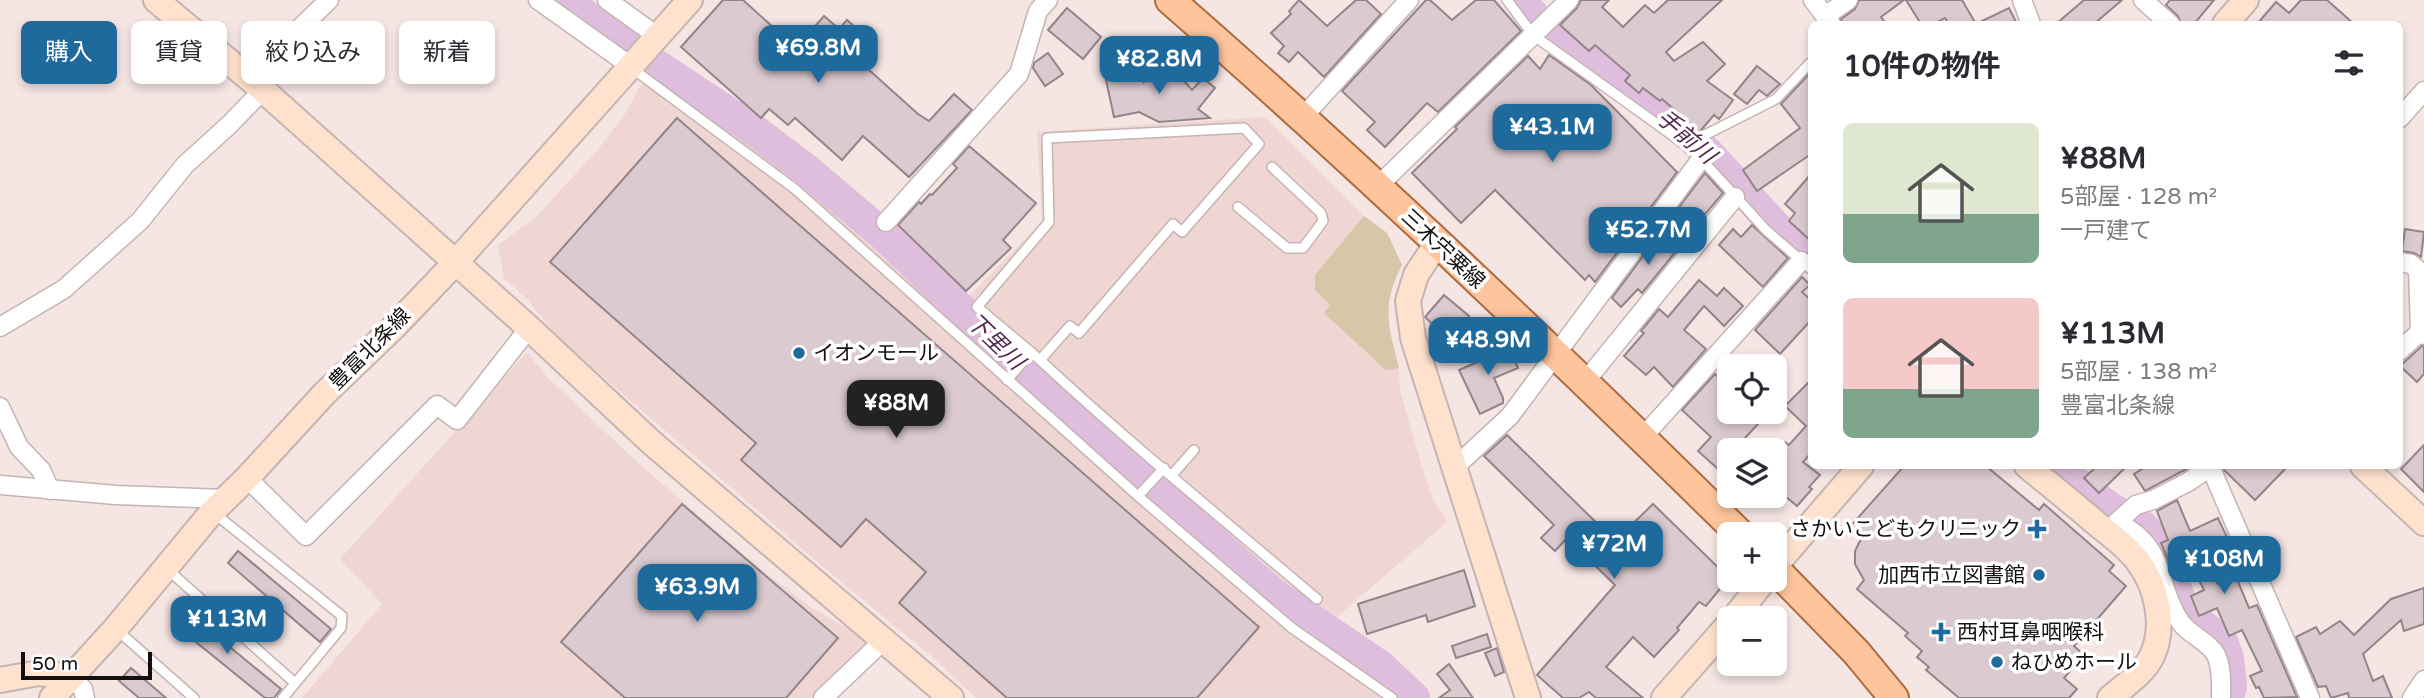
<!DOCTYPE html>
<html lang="ja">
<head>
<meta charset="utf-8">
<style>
  :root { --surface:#fff; --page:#f2f2f3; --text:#2b2b33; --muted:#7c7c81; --accent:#1f6a9d }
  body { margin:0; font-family:"Varela Round","Noto Sans JP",sans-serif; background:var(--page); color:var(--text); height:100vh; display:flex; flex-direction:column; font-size:26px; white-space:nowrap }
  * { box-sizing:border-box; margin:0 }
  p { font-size:23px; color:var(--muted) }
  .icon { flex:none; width:38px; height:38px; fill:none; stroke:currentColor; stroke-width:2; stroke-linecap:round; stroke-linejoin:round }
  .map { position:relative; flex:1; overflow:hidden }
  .side { position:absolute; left:1808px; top:21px; width:595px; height:448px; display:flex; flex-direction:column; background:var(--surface); border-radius:10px; box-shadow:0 4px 10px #0003 }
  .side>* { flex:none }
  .hud { position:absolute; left:21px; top:21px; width:665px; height:63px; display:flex; gap:14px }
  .tools { position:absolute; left:1717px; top:354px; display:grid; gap:14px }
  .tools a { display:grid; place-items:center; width:70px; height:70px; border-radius:10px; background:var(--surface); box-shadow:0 4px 10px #0003; font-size:35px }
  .scale { position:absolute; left:21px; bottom:18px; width:131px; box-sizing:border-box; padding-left:7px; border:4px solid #150f0f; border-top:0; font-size:19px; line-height:24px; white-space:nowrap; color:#150f0f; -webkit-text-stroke:5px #fff; paint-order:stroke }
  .price { position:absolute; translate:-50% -60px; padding:0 16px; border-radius:14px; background:var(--accent); color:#fff; font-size:23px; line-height:46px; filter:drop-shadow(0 2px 4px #0008) }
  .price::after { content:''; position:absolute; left:50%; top:42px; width:21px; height:16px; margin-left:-10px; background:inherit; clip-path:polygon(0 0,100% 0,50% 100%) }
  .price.current { background:#222; color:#fff }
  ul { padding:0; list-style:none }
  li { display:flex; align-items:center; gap:21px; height:175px; padding:0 35px }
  li span { display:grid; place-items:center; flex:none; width:196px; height:140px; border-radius:10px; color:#555 }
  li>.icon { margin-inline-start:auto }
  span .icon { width:84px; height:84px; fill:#fffc; stroke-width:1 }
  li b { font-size:30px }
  h2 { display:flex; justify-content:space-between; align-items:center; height:84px; padding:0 35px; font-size:30px }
  .pill { padding:0 24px; border-radius:10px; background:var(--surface); box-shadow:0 4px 10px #0003; font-size:24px; line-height:63px }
  .pill.current { background:var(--accent); color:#fff }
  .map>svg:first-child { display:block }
  .built { fill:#efd6d3 }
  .green { fill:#d7c6a7 }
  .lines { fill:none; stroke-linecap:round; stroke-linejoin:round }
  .river { stroke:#dfbddc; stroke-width:32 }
  .building { fill:#dbcbd0; stroke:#938489; stroke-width:2 }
  .lane-casing { stroke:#c4b4b2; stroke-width:12 }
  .street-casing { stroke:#c4b4b2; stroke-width:21 }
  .secondary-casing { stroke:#c4b4b2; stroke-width:28 }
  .primary-casing { stroke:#ac6c40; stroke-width:32 }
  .lane { stroke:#fff; stroke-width:9 }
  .street { stroke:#fff; stroke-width:18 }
  .secondary { stroke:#ffe2ce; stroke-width:24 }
  .primary { stroke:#fec59c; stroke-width:28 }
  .poi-dot { fill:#1f6a9d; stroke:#fff; stroke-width:2.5 }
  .labels { text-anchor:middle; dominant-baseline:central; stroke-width:7; stroke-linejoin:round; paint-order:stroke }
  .street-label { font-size:21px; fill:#150f0f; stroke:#fff }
  .poi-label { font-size:21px; fill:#150f0f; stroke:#fff; text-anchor:start }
  .water-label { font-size:23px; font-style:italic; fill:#542952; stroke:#fff }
</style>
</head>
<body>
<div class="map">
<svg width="2424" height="698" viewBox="0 0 2424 698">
  <rect width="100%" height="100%" fill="#f5e5e3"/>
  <g class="built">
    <path d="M649 76 717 121 842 216 954 321 999 369 1015 349 966 299 1042 222 1037 132 1265 117 1364 216 1387 233 1402 265 1391 286 1388 309 1389 328 1399 368 1400 391 1421 463 1432 498 1447 522 1336 618 1327 613 1313 632 1402 698H976L931 656 816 561 558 338 526 298 504 278 498 245 537 216 600 147 627 111 640 86Z"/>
    <path d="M527 352 547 377 635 460 754 564 812 608 856 633 867 642 811 698H302L382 604 340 559Z"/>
  </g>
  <path class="green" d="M1364 216 1387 233 1402 265C1381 305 1388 326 1399 368L1386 370 1324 313 1330 305 1315 290V275Z"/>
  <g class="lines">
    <g class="river">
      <path d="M566 0 608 33 750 127 803 167 886 237 1068 412 1272 593 1380 666 1414 698"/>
      <path d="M1520 0 1547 31 1686 133 1708 153 1776 227 1811 258"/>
      <path d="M2055 466 2110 508 2142 526 2160 544 2184 611 2222 641 2228 658 2231 686 2228 698"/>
    </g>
  </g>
  <g class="building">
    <path d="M723 0H743L796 48 824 16 839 29 847 20 874 44 859 61 918 114 929 121 954 94 972 110 909 177 863 136 842 160 795 118 788 125 769 109 761 118 681 47Z"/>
    <path d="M1299 0 1327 26 1356 0H1366L1381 14 1324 77 1298 52 1289 62 1278 53 1284 46 1271 33 1291 14 1289 11Z"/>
    <path d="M1426 0H1430L1452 20 1476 0H1494L1521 31 1438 112 1427 103 1385 147 1367 130 1375 122 1342 91Z"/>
    <path d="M1581 0H1609L1602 7 1623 27 1645 5 1654 13 1668 0H1722L1666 52 1674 61 1703 42 1725 64 1707 81 1733 100 1719 119 1714 115 1696 136 1679 122 1683 117 1662 99 1660 101 1643 88 1639 93 1625 81 1630 75 1595 45 1589 51 1560 25 1577 8Z"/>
    <path d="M1859 0H1904L1881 17 1886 24H1842L1841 19 1855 9Z"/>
    <path d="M1906 0H1962L1976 24 2009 8 2017 24H1949L1945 18 1934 24H1921Z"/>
    <path d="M2084 0H2122L2094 24H2056Z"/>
    <path d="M2170 0H2214L2194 24H2181L2178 16 2166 5Z"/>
    <path d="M2301 0H2327L2354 24H2257L2276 2 2289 13Z"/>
    <path d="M1067 8 1101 37 1083 59 1048 30Z"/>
    <path d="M1048 53 1063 74 1045 86 1033 68 1034 63Z"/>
    <path d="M1549 55 1591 85 1677 172 1595 282 1589 275 1585 280 1495 190 1461 223 1412 173 1457 129 1455 127 1528 56 1540 69Z"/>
    <path d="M1167 62 1192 90 1203 78 1215 88 1198 109 1210 118 1159 122 1139 112 1114 117 1106 80 1142 72 1144 82Z"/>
    <path d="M1757 66 1780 84 1767 96 1759 90 1747 104 1734 94Z"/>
    <path d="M1811 72V154L1757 191 1743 170 1800 128 1781 104Z"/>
    <path d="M677 118 1259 627 1197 698H1007L899 603 926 572 866 519 841 547 741 460 756 443 550 262Z"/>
    <path d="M969 146 1036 203 1003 240 1011 248 966 291 898 225 919 202 921 204 930 194 932 195 957 168 953 164Z"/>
    <path d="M1705 173 1723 193 1695 226 1677 210Z"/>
    <path d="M1811 174V241L1789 221 1795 213 1785 204Z"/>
    <path d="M1752 225 1788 258 1763 287 1719 245 1733 229 1741 237Z"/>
    <path d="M1664 228 1681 245 1642 293 1638 289 1621 307 1612 298Z"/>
    <path d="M2405 229 2424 232 2421 257 2414 253 2402 251Z"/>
    <path d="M1802 277 1810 285 1802 292 1811 300V320L1780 354 1755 330Z"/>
    <path d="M1699 280 1717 296 1724 288 1743 306 1724 326 1704 306 1684 330 1706 349 1673 387 1654 367 1646 375 1624 356 1644 333 1641 331 1659 309 1668 317Z"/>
    <path d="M1444 295 1469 316 1449 340 1425 317Z"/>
    <path d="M1507 343 1518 368 1494 378 1503 398V403L1480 414 1459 370 1482 360 1480 355Z"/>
    <path d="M2422 346H2424V374L2417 382 2400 366Z"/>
    <path d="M1715 374 1729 387V411H1770L1734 450H1729V455L1717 468 1698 451 1711 437 1682 410Z"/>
    <path d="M1811 380V453L1803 462 1820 475 1809 487 1812 489 1797 506 1774 487V455L1785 442 1789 445 1806 426 1785 406Z"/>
    <path d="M1507 435 1612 538 1617 533 1620 536 1653 504 1729 578 1706 606 1699 602 1677 628 1679 630 1654 657 1633 637 1606 667 1643 698H1596L1589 692 1579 698H1563L1537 675 1615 585 1567 538 1555 551 1541 538 1554 525 1484 456Z"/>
    <path d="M2424 445V492L2401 469Z"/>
    <path d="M1904 466H1986L2039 510 2044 504 2114 565 2109 571 2126 586 2074 646 2084 655 2064 678 2077 689 2069 698H1959L1926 670 1929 667 1917 657 1922 651 1905 636 1908 633 1857 589 1864 580 1855 564V551L1861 539 1848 529Z"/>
    <path d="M2097 466H2127L2099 493 2084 478Z"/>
    <path d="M2147 466H2192L2145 491 2134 474Z"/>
    <path d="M2222 466H2288L2255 500 2224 470Z"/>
    <path d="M2177 500 2190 531 2218 518 2231 546 2205 559 2218 584 2236 577 2249 608 2257 605 2297 697 2264 698 2259 687 2256 688 2250 676 2262 671 2242 630 2229 636 2217 608 2199 616 2191 596 2204 590 2189 560 2171 567 2161 543 2168 540 2157 511Z"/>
    <path d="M682 504 838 638 786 698H625L561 642Z"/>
    <path d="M238 551 331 629 320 642 228 563Z"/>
    <path d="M1464 570 1475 606 1428 622 1426 615 1367 634 1358 604Z"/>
    <path d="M2424 588V624L2404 631 2401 620 2363 654 2373 681 2383 676 2392 698H2349L2348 693 2331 698 2326 686 2318 687 2296 637 2316 627 2320 634 2340 621 2354 635 2391 599Z"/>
    <path d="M186 611 281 689 274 698H265L175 625Z"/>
    <path d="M1487 634 1491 647 1456 658 1452 646Z"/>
    <path d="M1497 648 1504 672 1495 676 1485 653Z"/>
    <path d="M1449 664 1473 698H1439L1450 690 1437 674Z"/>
    <path d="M131 668 166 698H139L119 681Z"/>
  </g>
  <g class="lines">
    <defs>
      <g id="lane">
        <path d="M1507 0 1533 35 1693 150 1766 230 1811 269"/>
        <path d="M633 69 795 189 1138 496 1292 628 1392 698"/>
        <path d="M1693 150 1705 135 1776 99 1811 62"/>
        <path d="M1238 207 1287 248H1303L1323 221 1321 213 1272 167"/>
        <path d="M1040 360 1070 326 1079 333 1173 224 1182 232 1259 144 1244 128 1047 138 1049 222 977 307 1031 352 1040 360C1129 443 1224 520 1317 599"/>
        <path d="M1007 380 1031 352"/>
        <path d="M1172 475 1194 450"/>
        <path d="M1138 496 1164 468"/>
        <path d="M214 513 342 616 341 628 283 698"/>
        <path d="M166 568 295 683"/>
        <path d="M117 630 194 698"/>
      </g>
      <g id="street">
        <path d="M538 0 632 67"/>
        <path d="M607 0 657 36"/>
        <path d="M1813 0 1831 24"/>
        <path d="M2022 0 2031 24"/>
        <path d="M2143 0 2170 24"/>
        <path d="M1825 16 1848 0"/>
        <path d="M248 78 329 0"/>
        <path d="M1303 117 1409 0"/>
        <path d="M2400 118 2424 91"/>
        <path d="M1377 187 1569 0"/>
        <path d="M886 222 1019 74 1038 11 1048 0"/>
        <path d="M2399 262 2411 264 2418 270 2420 332 2424 335"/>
        <path d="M0 327 64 289 140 221 185 165 229 125 263 90"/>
        <path d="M2399 351 2420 332"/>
        <path d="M1584 383 1735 197"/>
        <path d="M0 407 19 447 41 470 50 490"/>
        <path d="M1642 438 1801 261"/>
        <path d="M2210 466 2310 698"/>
        <path d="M2210 467 2188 482 2153 500 2136 505 2117 522C2169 548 2154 583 2181 623 2190 635 2209 642 2216 655 2222 667 2221 685 2221 698"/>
        <path d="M1454 468 1510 416 1701 159"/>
        <path d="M247 478 306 536 437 405 457 420 529 328"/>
        <path d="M0 485 116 495 225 499"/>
        <path d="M72 677 83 689 85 698"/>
        <path d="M823 698 884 640"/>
        <path d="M2412 698 2424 680"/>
      </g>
      <g id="secondary">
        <path d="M156 0 263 90 529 328 652 443 951 698"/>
        <path d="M2225 24 2246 0"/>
        <path d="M1437 243 1416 275 1408 301 1413 338 1528 698"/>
        <path d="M2027 466C2050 485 2074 504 2097 524 2111 535 2126 546 2137 560 2157 586 2166 625 2152 656 2144 673 2124 686 2110 698"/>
        <path d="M2363 466 2424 523"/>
        <path d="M1774 567 1861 466"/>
        <path d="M1734 618 1765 579"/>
        <path d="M0 680 39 673 72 677"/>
        <path d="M52 698 116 628 212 512 247 478 325 393 393 328 455 263 690 0"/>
        <path d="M1664 698 1729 624"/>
      </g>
      <g id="primary">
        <path d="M1170 0C1366 171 1554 351 1740 534"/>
        <path d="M1774 568 1856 652 1894 698"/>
      </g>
    </defs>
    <use href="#lane" class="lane-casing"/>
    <use href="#street" class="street-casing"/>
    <use href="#secondary" class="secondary-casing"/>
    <use href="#primary" class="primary-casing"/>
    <use href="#lane" class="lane"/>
    <use href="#street" class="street"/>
    <use href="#secondary" class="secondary"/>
    <use href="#primary" class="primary"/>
  </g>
  <g class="poi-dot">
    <circle cx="799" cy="353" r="7"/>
    <path d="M2033.5 518.5h7v7h7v7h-7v7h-7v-7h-7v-7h7z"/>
    <circle cx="2039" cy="575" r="7"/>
    <path d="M1937.5 621.5h7v7h7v7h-7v7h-7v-7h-7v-7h7z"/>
    <circle cx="1997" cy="662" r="7"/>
  </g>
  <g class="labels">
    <g class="street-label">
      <text transform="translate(1443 249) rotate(43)">三木宍粟線</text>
      <text transform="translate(370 349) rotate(-45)">豊富北条線</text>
    </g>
    <g class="poi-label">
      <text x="813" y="353">イオンモール</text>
      <text x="2021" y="529" text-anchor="end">さかいこどもクリニック</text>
      <text x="2025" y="575" text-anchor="end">加西市立図書館</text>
      <text x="1957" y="632">西村耳鼻咽喉科</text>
      <text x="2011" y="662">ねひめホール</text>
    </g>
    <g class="water-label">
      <text transform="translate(1686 137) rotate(41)">手前川</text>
      <text transform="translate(995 342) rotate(44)">下里川</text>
    </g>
  </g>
</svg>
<div class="tools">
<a><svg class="icon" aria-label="locate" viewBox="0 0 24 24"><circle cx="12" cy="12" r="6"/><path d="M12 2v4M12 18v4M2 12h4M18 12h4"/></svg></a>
<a><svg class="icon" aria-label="layers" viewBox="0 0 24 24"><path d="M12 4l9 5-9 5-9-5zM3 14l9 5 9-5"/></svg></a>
<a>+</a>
<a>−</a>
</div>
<div class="scale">50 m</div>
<b class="price" style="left:818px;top:85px">¥69.8M</b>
<b class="price" style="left:1159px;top:96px">¥82.8M</b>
<b class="price" style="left:1552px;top:164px">¥43.1M</b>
<b class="price" style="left:1648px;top:267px">¥52.7M</b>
<b class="price" style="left:1488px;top:377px">¥48.9M</b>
<b class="price current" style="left:896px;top:440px">¥88M</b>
<b class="price" style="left:1614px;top:581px">¥72M</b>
<b class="price" style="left:2224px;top:596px">¥108M</b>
<b class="price" style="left:697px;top:624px">¥63.9M</b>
<b class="price" style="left:227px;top:656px">¥113M</b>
<div class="hud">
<a class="pill current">購入</a>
<a class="pill">賃貸</a>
<a class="pill">絞り込み</a>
<a class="pill">新着</a>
</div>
<section class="side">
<h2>10件の物件<svg class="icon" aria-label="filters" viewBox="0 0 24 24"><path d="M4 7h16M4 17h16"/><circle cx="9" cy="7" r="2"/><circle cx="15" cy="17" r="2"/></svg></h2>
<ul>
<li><span style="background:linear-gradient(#dfe7d0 65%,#7fa58c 0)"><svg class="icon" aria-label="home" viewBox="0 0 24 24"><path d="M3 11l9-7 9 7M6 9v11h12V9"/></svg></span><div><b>¥88M</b><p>5部屋 · 128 m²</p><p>一戸建て</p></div></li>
<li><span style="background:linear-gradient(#f6c9c9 65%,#7fa58c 0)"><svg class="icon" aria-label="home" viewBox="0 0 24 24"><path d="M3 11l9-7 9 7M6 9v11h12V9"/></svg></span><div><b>¥113M</b><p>5部屋 · 138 m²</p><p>豊富北条線</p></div></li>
</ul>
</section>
</div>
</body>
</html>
